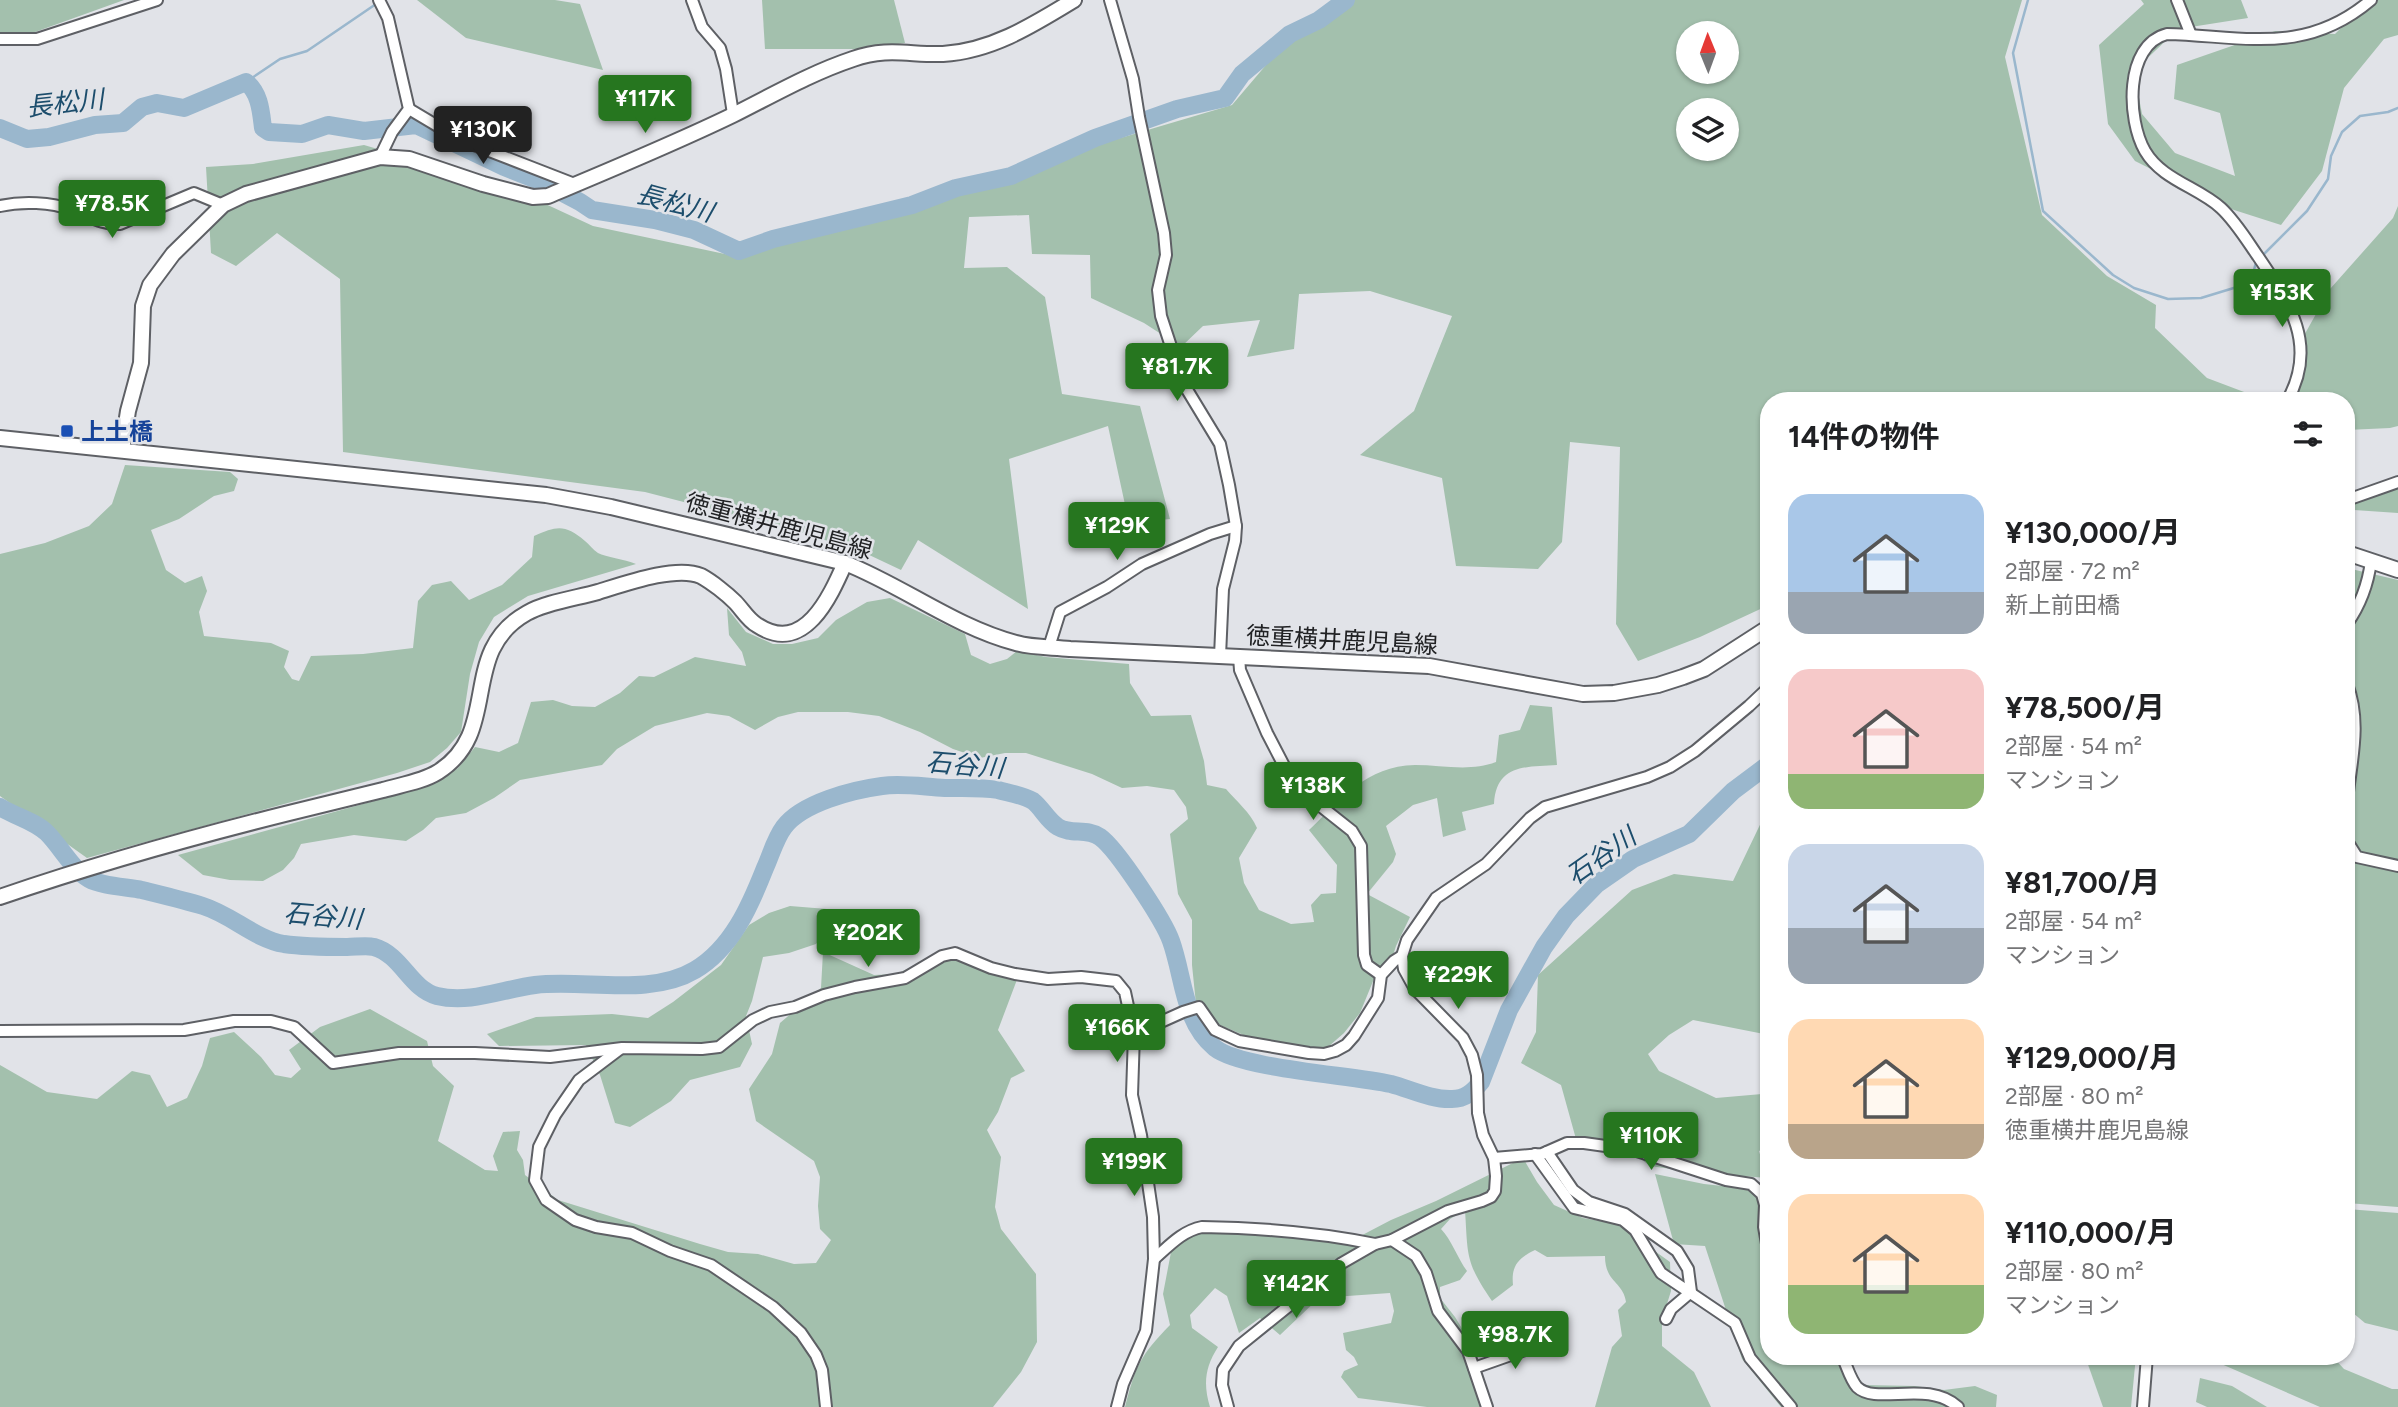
<!DOCTYPE html>
<html lang="ja">
<head>
<meta charset="utf-8">
<style>
  :root { --surface:#fff; --page:#f2f2f2; --text:#202124; --muted:#757577; --accent:#26761f }
  body { margin:0; font-family:Figtree,"Noto Sans JP",sans-serif; background:var(--page); color:var(--text); height:100vh; display:flex; flex-direction:column; font-size:26px; white-space:nowrap }
  * { box-sizing:border-box; margin:0 }
  p { font-size:23px; color:var(--muted) }
  .icon { flex:none; width:38px; height:38px; fill:none; stroke:currentColor; stroke-width:2; stroke-linecap:round; stroke-linejoin:round }
  .map { position:relative; flex:1; overflow:hidden }
  .side { position:absolute; left:1760px; top:392px; width:595px; height:973px; display:flex; flex-direction:column; background:var(--surface); border-radius:28px; box-shadow:0 2px 5px #0004 }
  .side>* { flex:none }
  .needle { width:46px; rotate:359deg }
  .fabs { position:absolute; left:1676px; top:21px; display:grid; gap:14px }
  .fabs a { display:grid; place-items:center; width:63px; height:63px; border-radius:50%; background:var(--surface); box-shadow:0 2px 5px #0004; font-size:35px }
  .price { position:absolute; translate:-50% -60px; padding:0 16px; border-radius:7px; background:var(--accent); color:#fff; font-size:23px; line-height:46px; filter:drop-shadow(0 2px 4px #0008) }
  .price::after { content:''; position:absolute; left:50%; top:42px; width:21px; height:16px; margin-left:-10px; background:inherit; clip-path:polygon(0 0,100% 0,50% 100%) }
  .price.on { background:#222; color:#fff }
  ul { padding:0; list-style:none }
  li { display:flex; align-items:center; gap:21px; height:175px; padding:0 28px }
  li span { display:grid; place-items:center; flex:none; width:196px; height:140px; border-radius:21px; color:#555 }
  li>.icon { margin-inline-start:auto }
  span .icon { width:84px; height:84px; fill:#fffc; stroke-width:1 }
  li b { font-size:30px }
  h2 { display:flex; justify-content:space-between; align-items:center; height:84px; padding:0 28px; font-size:30px }
  .map>svg:first-child { display:block }
  .green { fill:#a3c0ad; fill-rule:evenodd }
  .lines { fill:none; stroke-linecap:round; stroke-linejoin:round }
  .stream { stroke:#9ab7cd; stroke-width:2.5 }
  .river { stroke:#9ab7cd; stroke-width:18 }
  .street-casing { stroke:#5e6065; stroke-width:14 }
  .secondary-casing { stroke:#5e6065; stroke-width:18 }
  .street { stroke:#fff; stroke-width:10 }
  .secondary { stroke:#fff; stroke-width:14 }
  .transit-dot { fill:#1a4fb4; stroke:#e1e3e8; stroke-width:2.5 }
  .labels { text-anchor:middle; dominant-baseline:central; stroke-width:5; stroke-linejoin:round; paint-order:stroke }
  .transit-label { font-size:24px; font-weight:bold; fill:#164399; stroke:#e1e3e8; text-anchor:start }
  .street-label { font-size:24px; fill:#212224; stroke:#e1e3e8 }
  .water-label { font-size:26px; font-style:italic; fill:#1c4d6c; stroke:#e1e3e8 }
</style>
</head>
<body>
<div class="map">
<svg width="2398" height="1407" viewBox="0 0 2398 1407">
  <rect width="100%" height="100%" fill="#e1e3e8"/>
  <g class="green">
    <path d="M0 0H124L24 36 0 32Z"/>
    <path d="M417 0H555L580 4 603 70 466 38Z"/>
    <path d="M762 0H894L905 43 864 49H765Z"/>
    <path d="M1353 0H2022L2005 57 2042 215 2107 276 2156 305 2155 328 2207 378 2260 398 2257 401H1769V605L1700 637 1638 661 1616 624 1620 447 1570 442 1562 542 1538 569 1456 566 1442 478 1360 455 1414 411 1452 316 1370 291 1299 294 1294 349 1247 357 1260 320 1203 326 1181 347 1144 323 1091 298 1090 255 1032 254 1029 215 969 217 964 268 1007 267 1045 297 1062 394 1140 406 1170 519 1129 523 1108 426 1009 459 1028 609 918 540 901 570 865 553 800 532 645 492 343 452 340 279 277 233 236 266 211 253 206 167 253 164 364 145 511 188 593 226 739 257 962 193 1107 142 1232 105 1284 44 1345 11ZM1689 33H1727V72H1689ZM1689 110H1727V149H1689Z"/>
    <path d="M2141 0H2241L2248 18 2178 29 2134 71 2142 114 2175 153 2235 176 2220 113 2174 99 2177 65 2275 31 2335 34 2369 0H2398V35L2384 39 2344 88 2322 171 2281 225 2231 209 2135 161 2108 124 2099 45 2144 4Z"/>
    <path d="M2398 206V426L2390 428 2347 430V401H2278L2291 389 2302 339 2330 289 2393 218Z"/>
    <path d="M125 465 230 472 238 479 234 491 214 496 179 519 151 530 166 570 185 583 202 576 207 591 199 612 204 636 271 643 289 651 284 667 292 679 299 681 311 656 363 654 413 648 418 601 432 585 451 581 469 600 502 585 532 557 534 536C557 526 565 524 585 541 589 544 593 550 598 553 606 557 624 559 636 564L528 596 494 617 479 642 470 674 461 732 447 748 430 762 397 773 87 858 0 796V554L45 543 89 526 112 504Z"/>
    <path d="M2398 485V513L2354 510 2351 503Z"/>
    <path d="M2347 568 2398 580V1207L2347 1203Z"/>
    <path d="M890 598 965 634 971 655 990 664 1007 659 1017 651 1046 657 1129 664 1130 683 1151 716 1191 715 1204 761 1207 785 1226 789C1237 802 1250 812 1257 828L1239 858 1244 883 1259 910 1291 924 1314 922 1311 905 1321 894 1336 893 1337 865 1309 830C1342 799 1366 766 1415 765 1442 765 1470 772 1496 762L1499 735 1520 730 1530 705 1552 707 1557 765C1526 767 1496 764 1494 804L1462 812 1466 830 1443 837 1437 798 1413 805 1386 826 1396 854 1393 862 1367 894 1410 917 1396 946 1391 962 1378 969 1360 1013 1344 1033 1328 1047 1311 1049 1253 1039 1208 1020 1196 1004 1192 965V920L1178 894 1170 834 1188 819 1186 807 1174 790 1147 786 1122 788 1092 774 1026 753H1005L980 758 953 749 920 732 879 716 848 712H798L778 717 755 730 729 716 707 713 655 726 617 749 602 765 520 780 494 798 466 813 436 818 423 830 406 841 354 835 301 844 294 858 283 870 263 881 230 880 203 875 178 855 432 785 458 768 475 747 499 752 518 743 531 702 553 700 572 706 595 707 620 693 639 676 654 677 695 657 746 666 742 652 729 635 727 608 746 632 773 644H792L818 638 836 620 867 602Z"/>
    <path d="M1769 806V1035L1693 1020 1669 1035 1648 1054 1659 1071 1716 1098 1762 1094 1769 1089V1147L1759 1151 1767 1178 1693 1172 1650 1166 1632 1152 1576 1139 1561 1085 1521 1063 1536 1032 1538 975 1632 890 1674 874 1733 881Z"/>
    <path d="M790 906 827 909V930L816 944 789 953 763 957 752 1001 746 1016 752 1044 740 1067 690 1080 671 1101 630 1127 615 1123 600 1075 586 1045 499 1046 487 1034 536 1017 612 1014 648 1018 673 1002 721 965 749 925 769 913Z"/>
    <path d="M823 952 874 975 896 974 932 958 953 957 1018 977 998 1030 1025 1071 1011 1078 998 1112 987 1130 1001 1157 995 1207 1001 1229 1036 1274 1037 1342 1021 1372 993 1407H0V1065L47 1092 97 1099 132 1071 150 1075 167 1107 187 1098 202 1066 210 1038 234 1032 261 1057 275 1075 291 1078 301 1069 289 1050 320 1027 370 1009 427 1041 433 1066 454 1086 438 1141 485 1170 498 1171 493 1156 503 1132 520 1131 517 1150 523 1160 525 1175 558 1200 700 1244 728 1252 758 1254 794 1264 816 1263 831 1240 820 1229 818 1206 820 1177 814 1161 756 1121 749 1089 772 1054 780 1023 821 988Z"/>
    <path d="M1523 1158 1537 1182 1554 1205 1583 1218 1617 1224 1670 1262 1671 1291 1662 1320V1346L1694 1372 1711 1407H1595L1612 1347 1622 1336 1618 1310 1626 1302C1623 1281 1605 1283 1605 1256L1547 1257 1535 1250C1518 1258 1511 1266 1513 1285L1492 1301C1465 1262 1468 1255 1465 1210L1450 1219 1441 1229C1451 1239 1458 1259 1467 1271L1460 1280 1440 1287V1298L1455 1317 1472 1345 1471 1369 1486 1407H1427L1358 1398 1341 1377 1344 1371 1358 1365 1354 1357 1346 1350 1343 1333 1391 1323 1394 1311 1390 1293 1319 1298 1280 1335 1260 1318 1239 1333 1227 1296 1215 1288 1190 1315 1192 1328 1218 1347C1205 1367 1203 1384 1210 1407H1125C1136 1365 1140 1356 1170 1325L1163 1294 1172 1247 1199 1231 1230 1225 1349 1242 1391 1220 1436 1201Z"/>
    <path d="M1655 1174 1704 1184 1769 1191V1356H1846L1863 1385 1915 1386 1944 1390 1975 1386 1997 1395 1996 1407H1781L1742 1359 1705 1246 1674 1244Z"/>
    <path d="M2347 1209 2398 1213V1331L2365 1323 2347 1308Z"/>
    <path d="M2085 1356H2136L2131 1407H2103Z"/>
    <path d="M2192 1356H2332L2344 1369 2392 1389H2398V1407H2320L2219 1363Z"/>
    <path d="M2200 1378 2232 1386 2267 1407H2207L2196 1402Z"/>
  </g>
  <g class="lines">
    <g class="stream">
      <path d="M2028 0 2013 53 2043 211 2113 275 2134 288 2168 299 2201 298 2237 287 2254 270 2256 262"/>
      <path d="M246 82 280 59 307 51 376 4"/>
      <path d="M2263 255 2307 211 2328 179 2331 156 2342 132 2360 116 2388 112 2398 108"/>
    </g>
    <g class="river">
      <path d="M0 128 27 139 49 137 95 125 123 123 142 107 157 103 184 108 246 82C260 93 261 112 263 128L269 132 302 134 328 125 364 131 416 125 504 167 542 182 580 202 592 210 655 220 694 230 739 251 773 239 912 205 956 188 1011 176 1095 138 1177 109 1225 98 1242 74 1290 34 1319 20 1346 0"/>
      <path d="M0 807C14 816 35 821 47 833 61 847 72 869 89 879 101 886 128 887 142 890 162 895 183 900 203 906 232 915 255 939 284 944 305 947 327 947 347 947 355 947 367 945 374 947 402 955 410 989 437 996 470 1004 503 989 535 985 584 979 650 997 695 970 732 948 750 906 765 868 771 855 775 839 784 827 802 803 852 790 882 786 902 783 924 787 945 788 963 788 981 787 998 790 1009 793 1023 795 1033 801 1042 808 1047 820 1058 827 1071 835 1087 828 1100 837 1117 849 1164 921 1171 941 1184 977 1183 1022 1215 1048 1242 1069 1351 1075 1391 1084 1410 1089 1432 1100 1452 1099 1465 1099 1473 1092 1481 1082L1509 1010 1544 947 1566 916 1597 884 1633 859 1689 834 1733 791 1769 764"/>
    </g>
    <defs>
      <g id="street">
        <path d="M379 0 388 18 409 109 392 132 380 157"/>
        <path d="M692 0 702 27 720 48 726 69 733 114"/>
        <path d="M1110 0 1133 79 1139 117 1164 233 1166 255 1158 290 1161 316 1183 383 1220 444 1229 485 1236 526 1235 541 1223 589 1220 656"/>
        <path d="M2177 0 2191 35"/>
        <path d="M0 39H37L157 0"/>
        <path d="M409 109 461 140 577 185"/>
        <path d="M0 206C22 201 51 202 72 210 89 216 102 225 120 224L194 193 223 205"/>
        <path d="M2287 401C2319 345 2289 302 2257 255 2246 239 2235 221 2221 208 2198 187 2162 180 2145 151 2127 120 2124 45 2167 34 2245 36 2305 56 2371 0"/>
        <path d="M2347 500 2398 482"/>
        <path d="M2347 624C2361 604 2368 585 2371 561"/>
        <path d="M1763 631 1769 647"/>
        <path d="M1049 647 1060 612 1107 587 1142 564 1210 534 1236 526"/>
        <path d="M1239 657 1240 670 1267 733 1294 785 1352 831 1361 846 1364 955 1367 965 1381 975"/>
        <path d="M2347 684C2362 722 2351 762 2347 800"/>
        <path d="M2347 841 2357 857 2398 866"/>
        <path d="M0 1031 184 1030 234 1021H271L294 1027 333 1063 399 1053H475L550 1057 622 1048 702 1049 719 1047 753 1020 770 1012 795 1007 824 995 855 987 905 978 942 956 955 953 991 968 1015 974 1048 979 1081 977 1116 981 1125 992 1134 1034 1132 1095 1141 1135 1153 1217 1154 1259 1146 1331 1123 1384 1117 1407"/>
        <path d="M1134 1034 1183 1012 1199 1007 1215 1030 1239 1041 1309 1053 1324 1054 1335 1051 1346 1045 1354 1036 1378 998 1381 975 1394 961 1402 956"/>
        <path d="M620 1049 579 1080 555 1115 539 1147 535 1180 546 1200 575 1220 596 1227 632 1233 670 1251 711 1265 773 1307 801 1333 816 1355 822 1370 826 1407"/>
        <path d="M1547 1152 1573 1190 1589 1202 1625 1214 1677 1251 1688 1269 1691 1292 1671 1309 1666 1319"/>
        <path d="M1535 1154 1574 1208 1623 1220 1635 1230 1661 1273 1735 1323 1750 1358 1791 1407"/>
        <path d="M1494 1158 1542 1154 1567 1143H1584L1634 1150 1726 1180 1751 1184 1762 1194 1765 1205 1764 1227 1769 1255"/>
        <path d="M1392 1240 1416 1256 1426 1273 1438 1311 1468 1351 1487 1407"/>
        <path d="M1154 1259C1169 1246 1182 1231 1202 1227 1261 1228 1317 1232 1375 1244"/>
        <path d="M1842 1356C1847 1366 1850 1379 1857 1387 1877 1406 1927 1379 1958 1407"/>
        <path d="M1474 1368 1545 1343"/>
        <path d="M1228 1407 1222 1385 1223 1370 1239 1346 1342 1263 1375 1244 1392 1240 1448 1211 1482 1201 1491 1197 1495 1191 1496 1176 1494 1158 1483 1135 1478 1113 1477 1075 1472 1055 1463 1038 1415 989 1404 969 1402 956 1407 940 1436 898 1486 864 1530 818 1545 807 1647 777 1670 767 1695 751 1749 706 1767 689 1769 682"/>
        <path d="M2143 1407 2147 1356"/>
      </g>
      <g id="secondary">
        <path d="M0 438 546 495 611 507 845 563C903 586 955 627 1016 643 1033 648 1053 647 1070 649L1429 666 1583 694 1614 693 1658 685 1683 677 1704 669 1763 631 1769 630"/>
        <path d="M122 450 128 411 141 363 143 306 150 285 173 254 223 205 246 194 380 157 409 159 483 184 533 197 548 196C610 170 673 144 733 115 773 95 811 73 853 59 887 47 909 55 943 54 992 51 1033 25 1074 0"/>
        <path d="M2347 553 2398 570"/>
        <path d="M0 897C93 865 189 838 285 814 317 806 350 798 383 790 400 785 422 782 438 772 503 731 457 652 527 613 546 602 577 598 598 592 624 584 676 565 701 576 712 582 727 594 735 602 742 609 748 620 757 625 804 656 830 597 845 563"/>
      </g>
    </defs>
    <use href="#street" class="street-casing"/>
    <use href="#secondary" class="secondary-casing"/>
    <use href="#street" class="street"/>
    <use href="#secondary" class="secondary"/>
  </g>
  <rect class="transit-dot" x="60" y="424" width="14" height="14" rx="3.5"/>
  <g class="labels">
    <g class="transit-label">
      <text x="81" y="431">上土橋</text>
    </g>
    <g class="street-label">
      <text transform="translate(779 526) rotate(15)">徳重横井鹿児島線</text>
      <text transform="translate(1342 640) rotate(3)">徳重横井鹿児島線</text>
    </g>
    <g class="water-label">
      <text transform="translate(65 103) rotate(-6)">長松川</text>
      <text transform="translate(675 203) rotate(15)">長松川</text>
      <text transform="translate(965 765) rotate(5)">石谷川</text>
      <text transform="translate(1601 856) rotate(-35)">石谷川</text>
      <text transform="translate(323 916) rotate(5)">石谷川</text>
    </g>
  </g>
</svg>
<div class="fabs">
<a><svg class="needle" viewBox="-14 -14 28 28"><path d="M0-13l5 13h-10z" fill="#e53935"/><path d="M0 13l5-13h-10z" fill="#757577"/></svg></a>
<a><svg class="icon" aria-label="layers" viewBox="0 0 24 24"><path d="M12 4l9 5-9 5-9-5zM3 14l9 5 9-5"/></svg></a>
</div>
<b class="price" style="left:645px;top:135px">¥117K</b>
<b class="price on" style="left:483px;top:166px">¥130K</b>
<b class="price" style="left:112px;top:240px">¥78.5K</b>
<b class="price" style="left:2282px;top:329px">¥153K</b>
<b class="price" style="left:1177px;top:403px">¥81.7K</b>
<b class="price" style="left:1117px;top:562px">¥129K</b>
<b class="price" style="left:1313px;top:822px">¥138K</b>
<b class="price" style="left:868px;top:969px">¥202K</b>
<b class="price" style="left:1458px;top:1011px">¥229K</b>
<b class="price" style="left:1117px;top:1064px">¥166K</b>
<b class="price" style="left:1651px;top:1172px">¥110K</b>
<b class="price" style="left:1134px;top:1198px">¥199K</b>
<b class="price" style="left:1296px;top:1320px">¥142K</b>
<b class="price" style="left:1515px;top:1371px">¥98.7K</b>
<section class="side">
<h2>14件の物件<svg class="icon" aria-label="filters" viewBox="0 0 24 24"><path d="M4 7h16M4 17h16"/><circle cx="9" cy="7" r="2"/><circle cx="15" cy="17" r="2"/></svg></h2>
<ul>
<li><span style="background:linear-gradient(#a9c7e8 70%,#9aa5b1 0)"><svg class="icon" aria-label="home" viewBox="0 0 24 24"><path d="M3 11l9-7 9 7M6 9v11h12V9"/></svg></span><div><b>¥130,000/月</b><p>2部屋 · 72 m²</p><p>新上前田橋</p></div></li>
<li><span style="background:linear-gradient(#f6c9c9 75%,#8fb573 0)"><svg class="icon" aria-label="home" viewBox="0 0 24 24"><path d="M3 11l9-7 9 7M6 9v11h12V9"/></svg></span><div><b>¥78,500/月</b><p>2部屋 · 54 m²</p><p>マンション</p></div></li>
<li><span style="background:linear-gradient(#c9d6e8 60%,#9aa5b1 0)"><svg class="icon" aria-label="home" viewBox="0 0 24 24"><path d="M3 11l9-7 9 7M6 9v11h12V9"/></svg></span><div><b>¥81,700/月</b><p>2部屋 · 54 m²</p><p>マンション</p></div></li>
<li><span style="background:linear-gradient(#ffd9b3 75%,#b9a48a 0)"><svg class="icon" aria-label="home" viewBox="0 0 24 24"><path d="M3 11l9-7 9 7M6 9v11h12V9"/></svg></span><div><b>¥129,000/月</b><p>2部屋 · 80 m²</p><p>徳重横井鹿児島線</p></div></li>
<li><span style="background:linear-gradient(#ffd9b3 65%,#8fb573 0)"><svg class="icon" aria-label="home" viewBox="0 0 24 24"><path d="M3 11l9-7 9 7M6 9v11h12V9"/></svg></span><div><b>¥110,000/月</b><p>2部屋 · 80 m²</p><p>マンション</p></div></li>
</ul>
</section>
</div>
</body>
</html>
